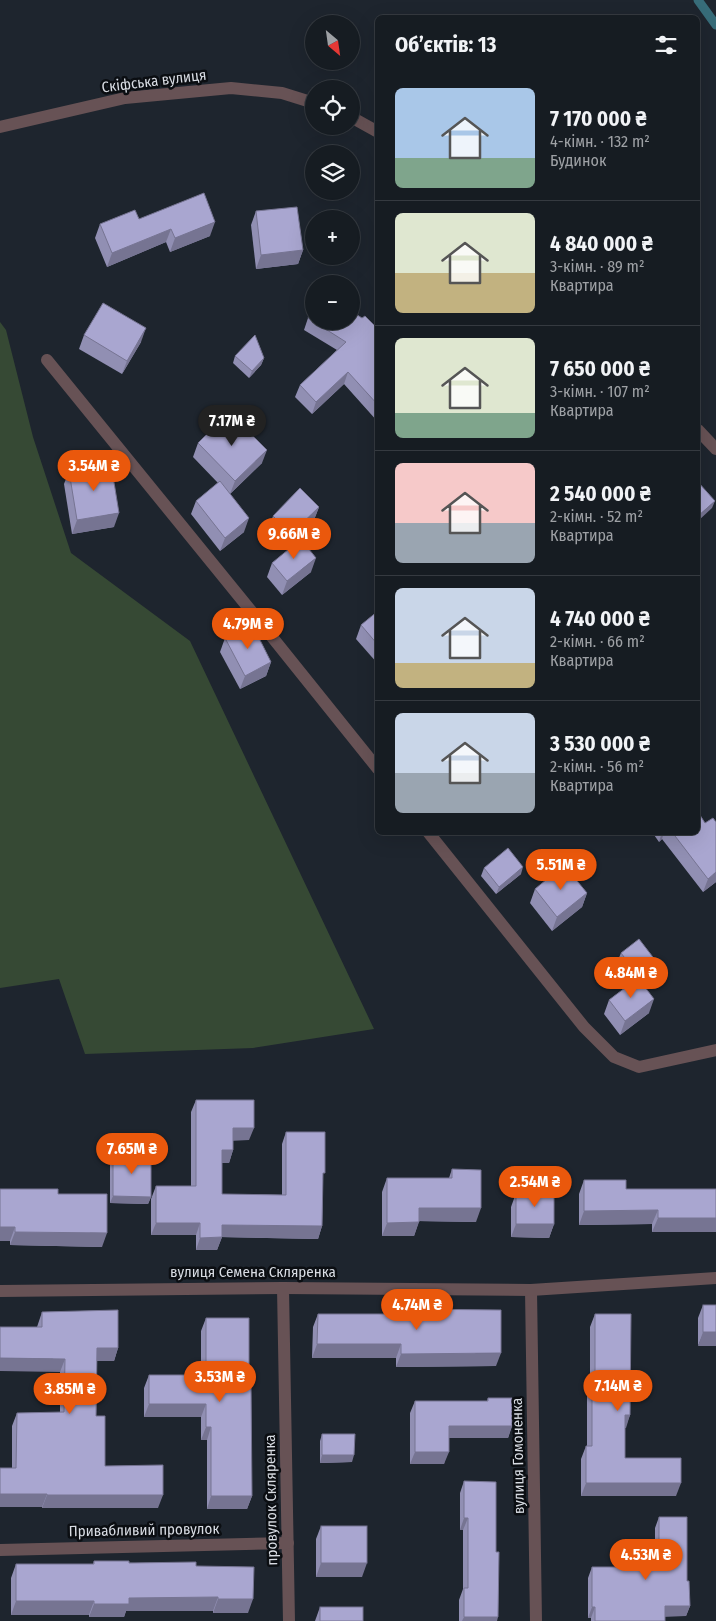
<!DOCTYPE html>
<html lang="uk">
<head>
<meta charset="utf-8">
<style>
  :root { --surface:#161c22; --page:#1f252a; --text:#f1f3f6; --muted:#9ea1a5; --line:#353a40; --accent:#ea580c }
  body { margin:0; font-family:"Fira Sans Condensed",sans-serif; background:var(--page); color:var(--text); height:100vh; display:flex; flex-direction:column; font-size:19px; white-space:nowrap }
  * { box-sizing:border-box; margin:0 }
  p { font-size:16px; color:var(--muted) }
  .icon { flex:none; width:28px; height:28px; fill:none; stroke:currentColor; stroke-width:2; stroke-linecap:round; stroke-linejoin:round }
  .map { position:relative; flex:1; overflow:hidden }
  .panel { position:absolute; left:375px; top:15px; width:325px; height:820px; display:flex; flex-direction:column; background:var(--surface); border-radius:8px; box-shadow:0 5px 20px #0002,0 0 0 1px var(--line) }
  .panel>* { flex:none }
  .needle { width:32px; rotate:151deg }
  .tools { position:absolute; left:305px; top:15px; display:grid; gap:10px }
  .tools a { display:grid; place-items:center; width:55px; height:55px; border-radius:50%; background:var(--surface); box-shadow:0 5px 20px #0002,0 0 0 1px var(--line); font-size:25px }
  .price { position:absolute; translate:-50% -42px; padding:0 11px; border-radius:18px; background:var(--accent); color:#fff; font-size:16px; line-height:32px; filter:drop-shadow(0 1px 2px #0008) }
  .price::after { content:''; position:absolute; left:50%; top:30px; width:15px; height:11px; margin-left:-8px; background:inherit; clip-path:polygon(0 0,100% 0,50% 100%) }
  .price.current { background:#222; color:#fff }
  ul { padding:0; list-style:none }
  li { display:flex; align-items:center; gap:15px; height:125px; padding:0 20px }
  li+li { border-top:1px solid var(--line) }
  li span { display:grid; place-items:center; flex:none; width:140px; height:100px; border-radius:8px; color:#555 }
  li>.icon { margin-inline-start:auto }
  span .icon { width:60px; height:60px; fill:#fffc; stroke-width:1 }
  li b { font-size:21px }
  h2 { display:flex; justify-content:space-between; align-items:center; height:60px; padding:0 20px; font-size:21px }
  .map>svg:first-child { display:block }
  .green { fill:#364934 }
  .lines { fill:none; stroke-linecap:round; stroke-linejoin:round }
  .stream { stroke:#376c79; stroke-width:9 }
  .street { stroke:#675255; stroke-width:12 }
  .wall { fill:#918fb3 }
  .shaded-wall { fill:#767492 }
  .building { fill:#a9a6d0; stroke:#767492 }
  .labels { text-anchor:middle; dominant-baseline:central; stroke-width:5; stroke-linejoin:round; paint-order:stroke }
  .street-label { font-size:15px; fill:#d8dce3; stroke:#0b0e12 }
</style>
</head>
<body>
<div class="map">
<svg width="716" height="1621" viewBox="0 0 716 1621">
  <rect width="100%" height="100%" fill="#1e252e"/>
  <path class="green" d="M0 322 6 330 33 437 71 553 190 641 374 1029 253 1048 85 1054 59 979 0 988Z"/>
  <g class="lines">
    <path class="stream" d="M698 0 716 25"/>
    <g class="street">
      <path d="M351 117 378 132"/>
      <path d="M0 127 125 98 231 88 282 93 314 103"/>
      <path d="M47 360 260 622 378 769"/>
      <path d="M698 430 716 449"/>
      <path d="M428 832 584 1027 614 1057 639 1067 716 1050"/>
      <path d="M283 1288 289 1621"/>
      <path d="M531 1290 536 1621"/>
      <path d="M0 1291 283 1288 531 1290 716 1278"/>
      <path d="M0 1550 288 1543"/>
    </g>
  </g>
  <g class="wall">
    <path d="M256 211 303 250 298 264 256 269 251 225Z"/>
    <path d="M139 219 210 236 170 252 166 242 107 267 95 238 100 224Z"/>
    <path d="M308 318 378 329V422L344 384 312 414 295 397 300 385 337 350 304 330Z"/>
    <path d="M84 335 141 342 122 374 79 349Z"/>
    <path d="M235 356 264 358 261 365 249 378 233 363Z"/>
    <path d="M198 443 262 463 230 494 244 532 220 551 191 514 196 501 218 483 193 457Z"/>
    <path d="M69 471 114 527 72 534 64 484Z"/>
    <path d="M319 507 314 520 286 547 268 529 273 516Z"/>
    <path d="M272 563 311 572 282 595 267 577Z"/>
    <path d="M378 611V664L356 639 361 625Z"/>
    <path d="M225 638 271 662 266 676 240 689 220 652Z"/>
    <path d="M652 832H698L716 882 703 892 662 839 659 842Z"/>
    <path d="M484 868 521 874 496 894 481 876Z"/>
    <path d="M535 889 587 893 582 907 552 931 530 903Z"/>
    <path d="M621 953 656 972 642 983 649 1013 620 1035 604 1014 609 1000 634 981 618 960Z"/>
    <path d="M196 1100 249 1140H233V1150L229 1163H222V1194L282 1195V1144L286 1132 323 1180 322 1226 318 1239 222 1237 217 1250H196V1235H151V1199L156 1186H191V1112Z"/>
    <path d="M113 1154 151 1197 148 1204 110 1203V1162Z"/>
    <path d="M452 1169 476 1222 419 1221 414 1236H382V1192L387 1178H449Z"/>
    <path d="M584 1180 626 1189H716V1236V1232H652V1224L579 1225V1194Z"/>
    <path d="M0 1189 58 1194 102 1247 10 1245V1241H0Z"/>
    <path d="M516 1193 554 1224 549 1238 511 1237V1207Z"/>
    <path d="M703 1305H716L698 1346V1318Z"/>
    <path d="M401 1309 496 1366 396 1367V1358H312L313 1327 318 1314H400Z"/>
    <path d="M42 1312 118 1348 114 1361H97L96 1416 105 1466 158 1508H42V1507L12 1468V1426L17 1413H60V1372L37 1327Z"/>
    <path d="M595 1314 630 1415 625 1428V1458L676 1496H581V1459L586 1446H587V1388L590 1380V1327Z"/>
    <path d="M206 1318 249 1384 252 1496 247 1509H207V1440H201V1417H144V1388L149 1375H201V1331Z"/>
    <path d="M488 1398 512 1426 508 1438H449L444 1464H410V1413L415 1401H487Z"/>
    <path d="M322 1434 352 1462 320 1463V1441Z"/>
    <path d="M464 1481 496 1552 497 1621H459V1600L463 1589V1530H460V1493Z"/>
    <path d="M659 1517 687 1581 690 1606 686 1616H665V1621H591V1618H588V1578L592 1567H655V1528Z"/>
    <path d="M321 1526 362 1577H316V1539Z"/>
    <path d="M94 1561 196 1566 248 1613H213V1611H126L124 1617H89V1615H11V1578L16 1564H93Z"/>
    <path d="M320 1607 363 1621H315Z"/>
  </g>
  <g class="shaded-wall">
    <path d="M215 222 210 236 170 252 175 238Z"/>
    <path d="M171 229 166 242 107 267 112 253Z"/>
    <path d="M303 250 298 264 256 269 261 255Z"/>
    <path d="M146 328 141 342 122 374 127 361Z"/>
    <path d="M264 358 261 365 249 378 252 371Z"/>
    <path d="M348 372 344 384 312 414 316 402Z"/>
    <path d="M267 450 262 463 230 494 235 481Z"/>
    <path d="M715 501 712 508 698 521V516Z"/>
    <path d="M319 507 314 520 286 547 291 534Z"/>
    <path d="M119 513 114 527 72 534 77 520Z"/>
    <path d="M249 518 244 532 220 551 225 538Z"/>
    <path d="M316 558 311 572 282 595 287 581Z"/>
    <path d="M271 662 266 676 240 689 245 676Z"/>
    <path d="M662 832H664L662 839 659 842Z"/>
    <path d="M523 867 521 874 496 894 499 887Z"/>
    <path d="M716 872V882L703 892 708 879Z"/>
    <path d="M587 893 582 907 552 931 557 917Z"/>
    <path d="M659 965 656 972 638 986 641 979Z"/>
    <path d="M654 999 649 1013 620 1035 625 1021Z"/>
    <path d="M233 1128H254L249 1140 229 1141Z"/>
    <path d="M222 1150H233L229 1163H217Z"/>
    <path d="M113 1196 151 1197 148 1204 110 1203Z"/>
    <path d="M419 1208H481L476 1222 414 1221Z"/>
    <path d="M658 1210 652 1224 579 1225 584 1211Z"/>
    <path d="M658 1218H716V1232H652Z"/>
    <path d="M419 1222 414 1236H382L387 1223Z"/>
    <path d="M156 1223H200L196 1235H151Z"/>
    <path d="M516 1224H554L549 1238 511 1237Z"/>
    <path d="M222 1225 322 1226 318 1239 217 1237Z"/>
    <path d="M0 1227H15L10 1241H0Z"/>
    <path d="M15 1232 107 1233 102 1247 10 1245Z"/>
    <path d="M222 1237 217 1250H196L200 1238Z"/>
    <path d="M703 1332H716V1346H698Z"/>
    <path d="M317 1344H401L396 1358H312Z"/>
    <path d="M97 1348H118L114 1361H92Z"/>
    <path d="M501 1353 496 1366 396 1367 401 1354Z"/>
    <path d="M0 1358 65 1359 60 1372 0 1371Z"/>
    <path d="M149 1404H206L201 1417H144Z"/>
    <path d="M625 1415H630L626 1428H621Z"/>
    <path d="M449 1426H512L508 1438H444Z"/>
    <path d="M206 1427H211L207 1440H201Z"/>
    <path d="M415 1452H449L444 1464H410Z"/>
    <path d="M322 1455H354L352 1462 320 1463Z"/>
    <path d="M586 1483H681L676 1496H581Z"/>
    <path d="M0 1494H47L42 1507H0Z"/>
    <path d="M47 1495H163L158 1508H42Z"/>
    <path d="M211 1496H252L247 1509H207Z"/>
    <path d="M464 1518H468L463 1530H460Z"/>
    <path d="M321 1563H367L362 1577H316Z"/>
    <path d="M218 1597 213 1611H126L124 1617H89L94 1604 129 1598Z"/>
    <path d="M218 1599H253L248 1613H213Z"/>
    <path d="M16 1601H94L89 1615H11Z"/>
    <path d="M665 1606H690L686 1616 662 1617Z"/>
    <path d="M592 1607H595L591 1618H588Z"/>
    <path d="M464 1617H498L497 1621H462Z"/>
  </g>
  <g class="building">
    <path d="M204 193 215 222 175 238 171 229 112 253 100 224 135 210 139 219Z"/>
    <path d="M297 207 303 250 261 255 256 211Z"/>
    <path d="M103 303 146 328 127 361 84 335Z"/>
    <path d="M314 309V321H351V311L362 318 365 316 378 329V405L348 372 316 402 300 385 346 342 308 318Z"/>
    <path d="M255 335 264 358 252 371 235 356Z"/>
    <path d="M229 412 267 450 235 481 198 443Z"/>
    <path d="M111 464 119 513 77 520 69 471Z"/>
    <path d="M220 481 249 518 225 538 196 501Z"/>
    <path d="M698 482 715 501 698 516Z"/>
    <path d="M300 488 319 507 291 534 273 516Z"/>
    <path d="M301 539 316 558 287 581 272 563Z"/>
    <path d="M378 611V645L361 625Z"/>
    <path d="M252 624 271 662 245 676 225 638Z"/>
    <path d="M698 812 705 823 713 818 716 822V872L708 879 672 832H698Z"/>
    <path d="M508 848 523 867 499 887 484 868Z"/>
    <path d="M564 865 587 893 557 917 535 889Z"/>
    <path d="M639 939 659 965 641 979 621 953Z"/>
    <path d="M638 978 654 999 625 1021 609 1000Z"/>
    <path d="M196 1100H254V1128H233V1150H222V1194L286 1195V1132H325V1173H323L322 1226 222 1225V1237L200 1238V1223H156V1186H196Z"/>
    <path d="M113 1154H151V1197L113 1196Z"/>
    <path d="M452 1169 481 1170V1208H419V1222L387 1223V1178H452Z"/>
    <path d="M584 1180H626V1189H716V1218H658V1210L584 1211Z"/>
    <path d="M0 1189H58V1194H107V1233L15 1232V1227H0Z"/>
    <rect x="516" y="1193" width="38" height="31"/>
    <rect x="703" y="1305" width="13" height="27"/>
    <path d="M401 1309 501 1310V1353L401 1354V1344H317L318 1314H401Z"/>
    <path d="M118 1310V1348H97L96 1416H105V1466L163 1465V1495H47V1494H0V1468H16L17 1413 64 1412 65 1359 0 1358V1327H42V1312Z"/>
    <path d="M595 1314H631L630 1415H625V1458H681V1483H586V1446H592V1375H595Z"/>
    <path d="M206 1318H249V1384H251L252 1496H211V1427H206V1404H149V1375H206Z"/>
    <path d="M488 1398H512V1426H449V1452H415V1401H488Z"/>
    <path d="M322 1434H355L354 1455H322Z"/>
    <path d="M464 1481 496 1482V1552H499L498 1617H464V1588H468V1518H464Z"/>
    <path d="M659 1517H687V1581H689L690 1606H665V1621H595V1607H592V1567H659Z"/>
    <rect x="321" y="1526" width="46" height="37"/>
    <path d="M94 1561H129V1563L196 1562V1566L254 1567 253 1599H218V1597L129 1598V1604H94V1601H16V1564H94Z"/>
    <rect x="320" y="1607" width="43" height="14"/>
  </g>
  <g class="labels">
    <g class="street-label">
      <text transform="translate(154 81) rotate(-7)">Скіфська вулиця</text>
      <text x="253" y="1272">вулиця Семена Скляренка</text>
      <text transform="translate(518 1456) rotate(-91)">вулиця Гомоненка</text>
      <text transform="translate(271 1500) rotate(-91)">провулок Скляренка</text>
      <text transform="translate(144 1530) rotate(-1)">Привабливий провулок</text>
    </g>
  </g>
</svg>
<div class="tools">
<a><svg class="needle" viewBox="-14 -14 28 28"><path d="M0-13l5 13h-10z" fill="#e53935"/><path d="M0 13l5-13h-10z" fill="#9ea1a5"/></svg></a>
<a><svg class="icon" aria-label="locate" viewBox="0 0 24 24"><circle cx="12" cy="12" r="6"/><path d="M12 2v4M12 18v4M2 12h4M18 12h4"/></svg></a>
<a><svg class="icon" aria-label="layers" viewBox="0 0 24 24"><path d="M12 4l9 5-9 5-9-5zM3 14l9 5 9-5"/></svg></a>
<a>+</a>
<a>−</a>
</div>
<b class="price current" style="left:232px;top:447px">7.17M ₴</b>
<b class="price" style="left:94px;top:492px">3.54M ₴</b>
<b class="price" style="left:294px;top:560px">9.66M ₴</b>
<b class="price" style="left:248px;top:650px">4.79M ₴</b>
<b class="price" style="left:561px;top:891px">5.51M ₴</b>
<b class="price" style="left:631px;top:999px">4.84M ₴</b>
<b class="price" style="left:132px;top:1175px">7.65M ₴</b>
<b class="price" style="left:535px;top:1208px">2.54M ₴</b>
<b class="price" style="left:417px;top:1331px">4.74M ₴</b>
<b class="price" style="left:220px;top:1403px">3.53M ₴</b>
<b class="price" style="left:618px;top:1412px">7.14M ₴</b>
<b class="price" style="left:70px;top:1415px">3.85M ₴</b>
<b class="price" style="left:646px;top:1581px">4.53M ₴</b>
<section class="panel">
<h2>Об’єктів: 13<svg class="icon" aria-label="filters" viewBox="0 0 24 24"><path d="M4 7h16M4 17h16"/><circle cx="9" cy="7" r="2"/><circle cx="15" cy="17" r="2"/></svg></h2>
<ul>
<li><span style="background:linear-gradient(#a9c7e8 70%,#7fa58c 0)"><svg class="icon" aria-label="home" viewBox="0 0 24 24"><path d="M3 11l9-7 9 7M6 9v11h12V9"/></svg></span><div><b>7 170 000 ₴</b><p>4-кімн. · 132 m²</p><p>Будинок</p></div></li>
<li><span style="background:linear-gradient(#dfe7d0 60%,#c2b280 0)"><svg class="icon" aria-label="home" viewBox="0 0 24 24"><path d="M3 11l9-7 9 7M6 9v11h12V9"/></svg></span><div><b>4 840 000 ₴</b><p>3-кімн. · 89 m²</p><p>Квартира</p></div></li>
<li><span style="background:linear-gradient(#dfe7d0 75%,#7fa58c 0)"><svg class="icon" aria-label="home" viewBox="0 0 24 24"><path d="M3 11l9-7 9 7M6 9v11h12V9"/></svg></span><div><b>7 650 000 ₴</b><p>3-кімн. · 107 m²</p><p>Квартира</p></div></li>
<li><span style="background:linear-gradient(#f6c9c9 60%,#9aa5b1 0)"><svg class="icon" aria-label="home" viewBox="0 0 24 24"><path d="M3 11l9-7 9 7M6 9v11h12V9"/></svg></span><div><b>2 540 000 ₴</b><p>2-кімн. · 52 m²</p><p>Квартира</p></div></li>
<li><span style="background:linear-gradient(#c9d6e8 75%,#c2b280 0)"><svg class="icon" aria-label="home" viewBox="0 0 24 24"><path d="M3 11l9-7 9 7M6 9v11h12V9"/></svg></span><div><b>4 740 000 ₴</b><p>2-кімн. · 66 m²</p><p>Квартира</p></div></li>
<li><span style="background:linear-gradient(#c9d6e8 60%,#9aa5b1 0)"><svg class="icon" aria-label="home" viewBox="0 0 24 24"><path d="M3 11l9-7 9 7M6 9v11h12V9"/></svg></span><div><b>3 530 000 ₴</b><p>2-кімн. · 56 m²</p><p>Квартира</p></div></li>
</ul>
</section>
</div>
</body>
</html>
